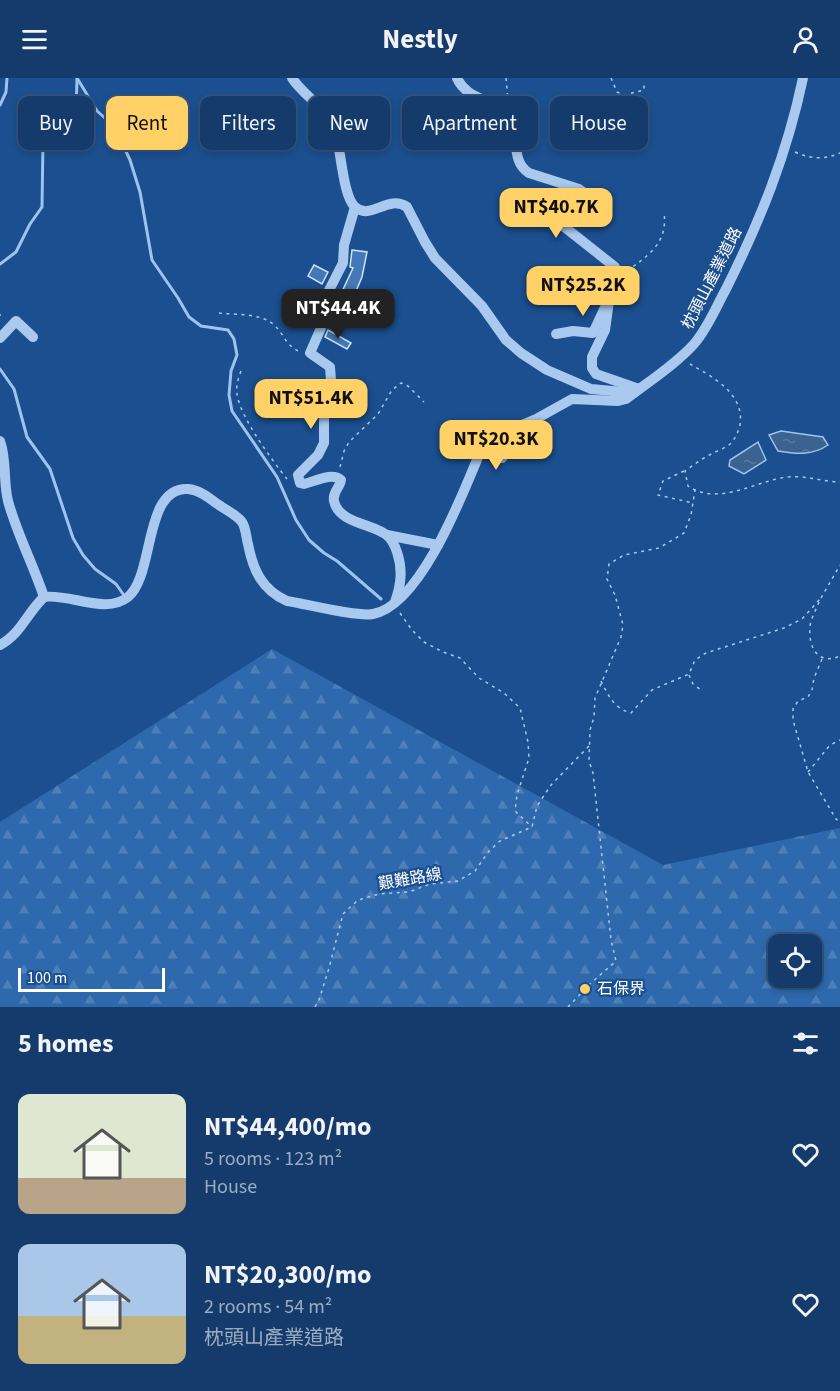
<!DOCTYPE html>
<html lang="en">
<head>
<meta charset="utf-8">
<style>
  :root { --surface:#143b6b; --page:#214673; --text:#f1f3f6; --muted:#9dadc1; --line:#33557e; --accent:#ffd166 }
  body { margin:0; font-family:"Source Sans 3","Noto Sans TC",sans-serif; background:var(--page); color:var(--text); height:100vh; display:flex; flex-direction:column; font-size:22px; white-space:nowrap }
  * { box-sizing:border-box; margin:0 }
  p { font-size:20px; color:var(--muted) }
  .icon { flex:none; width:33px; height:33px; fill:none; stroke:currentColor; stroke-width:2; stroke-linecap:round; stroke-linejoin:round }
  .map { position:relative; height:929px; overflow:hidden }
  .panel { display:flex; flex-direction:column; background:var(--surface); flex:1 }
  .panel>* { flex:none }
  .top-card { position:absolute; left:18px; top:18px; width:804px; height:54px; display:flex; gap:12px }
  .tools { position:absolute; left:768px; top:856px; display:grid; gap:12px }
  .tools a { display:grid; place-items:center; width:54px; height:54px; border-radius:12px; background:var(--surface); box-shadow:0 3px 9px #0003,0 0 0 2px var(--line); font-size:30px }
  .scale { position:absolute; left:18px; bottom:15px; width:147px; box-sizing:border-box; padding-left:6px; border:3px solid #fff; border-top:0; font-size:16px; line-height:21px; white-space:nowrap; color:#fff; -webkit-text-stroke:4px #1b4f8f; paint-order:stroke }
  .price { position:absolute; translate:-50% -51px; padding:0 14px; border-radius:12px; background:var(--accent); color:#111; font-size:20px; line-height:39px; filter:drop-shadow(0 2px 3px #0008) }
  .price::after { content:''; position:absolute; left:50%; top:36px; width:18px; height:14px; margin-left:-9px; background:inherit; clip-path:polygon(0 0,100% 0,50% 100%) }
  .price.selected { background:#222; color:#fff }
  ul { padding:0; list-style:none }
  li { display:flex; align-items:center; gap:18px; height:150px; padding:0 18px }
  li span { display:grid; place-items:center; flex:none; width:168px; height:120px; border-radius:12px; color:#555 }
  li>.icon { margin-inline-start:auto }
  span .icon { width:72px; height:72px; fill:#fffc; stroke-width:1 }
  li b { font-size:26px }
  h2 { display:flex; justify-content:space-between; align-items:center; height:72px; padding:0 18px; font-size:26px }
  .chip { padding:0 21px; border-radius:12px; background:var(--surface); box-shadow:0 3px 9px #0003,0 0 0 2px var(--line); font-size:21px; line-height:54px }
  .chip.selected { background:var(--accent); color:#111 }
  header { display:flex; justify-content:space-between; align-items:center; height:78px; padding:0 18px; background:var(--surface); font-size:27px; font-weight:700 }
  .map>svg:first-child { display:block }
  .forest { fill:url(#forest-firs); fill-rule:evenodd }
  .water { fill:url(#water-ripples); stroke:#9cc4f0; stroke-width:1.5 }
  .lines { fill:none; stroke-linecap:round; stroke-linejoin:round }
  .stream { stroke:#9cc4f0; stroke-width:3 }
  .building { fill:#4478b7; stroke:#cfe3fa; stroke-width:1.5 }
  .path { stroke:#a9c9ee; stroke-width:1.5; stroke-dasharray:3 4.5; stroke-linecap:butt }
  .minor { stroke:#a9c9ee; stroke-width:10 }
  .poi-dot { fill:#ffd166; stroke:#1b4f8f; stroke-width:2 }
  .labels { text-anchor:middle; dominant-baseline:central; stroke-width:4.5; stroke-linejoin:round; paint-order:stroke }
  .street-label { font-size:16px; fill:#fff; stroke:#1b4f8f }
  .poi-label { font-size:16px; fill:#fff; stroke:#1b4f8f; text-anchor:start }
</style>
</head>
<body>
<header><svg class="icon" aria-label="menu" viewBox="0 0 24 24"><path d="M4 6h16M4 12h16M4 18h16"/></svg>Nestly<svg class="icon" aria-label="person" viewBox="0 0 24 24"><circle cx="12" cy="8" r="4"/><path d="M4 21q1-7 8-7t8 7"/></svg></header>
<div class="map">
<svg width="840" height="929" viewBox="0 0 840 929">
  <defs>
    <pattern id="forest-firs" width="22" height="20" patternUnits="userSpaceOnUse" patternTransform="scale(1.5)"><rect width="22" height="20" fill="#2e69ad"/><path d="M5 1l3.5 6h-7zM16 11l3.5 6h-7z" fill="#4d80b9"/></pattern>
    <pattern id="water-ripples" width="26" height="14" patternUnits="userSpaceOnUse" patternTransform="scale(1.5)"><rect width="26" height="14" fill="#3c6290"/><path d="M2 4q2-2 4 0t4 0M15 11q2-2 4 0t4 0" fill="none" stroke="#597aa1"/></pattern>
  </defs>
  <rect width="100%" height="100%" fill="#1b4f8f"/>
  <path class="forest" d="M272 571 663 787 840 750V929H0V744ZM778 867H812V900H778Z"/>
  <g class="water">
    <path d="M781 353 823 359 828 367C812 378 796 376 778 373L769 357Z"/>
    <path d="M758 364 766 382 744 396 729 388 730 382Z"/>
  </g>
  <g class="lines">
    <g class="stream">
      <path d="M77 0 97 33 114 48 130 82 140 114 152 182 178 220 189 239 201 248 228 252 234 261 237 277 231 293 229 317 232 333 277 399 296 442 309 462 324 475 337 483 381 521"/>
      <path d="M0 27 6 14 7 0"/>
      <path d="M0 186 16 174 30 146 42 129 43 63 54 53 69 50 73 46 76 35 77 1"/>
      <path d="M0 291 14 311 27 359 50 391 73 460 83 477 95 491 116 506 123 516"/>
    </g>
  </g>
  <g class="building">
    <path d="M352 172 367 174 362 199 348 232 357 238 353 244 333 233 353 190 350 189Z"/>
    <path d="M314 187 328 194 322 206 308 198Z"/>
    <path d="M328 252 351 265 347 271 325 259Z"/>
  </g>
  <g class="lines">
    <g class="path">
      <path d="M506 0 508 23"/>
      <path d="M611 0 617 14 624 17 644 12V4"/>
      <path d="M795 74C811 81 824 82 840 75"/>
      <path d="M548 125 558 124"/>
      <path d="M627 193C649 177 668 165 664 134"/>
      <path d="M219 235C235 237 262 235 274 247 286 258 283 265 300 274"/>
      <path d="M0 237H1"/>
      <path d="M690 286C713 299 745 316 740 347 738 354 735 362 729 367 721 372 712 375 704 380 697 384 691 389 685 393L688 408C719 429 757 402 788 399 805 397 823 404 840 404"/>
      <path d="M241 293C238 301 236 308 237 316 240 339 272 382 287 401"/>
      <path d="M340 389 344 373 349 364 378 336 392 312 401 305 408 308 424 324"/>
      <path d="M684 393 663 403 658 417 693 425"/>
      <path d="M821 520 840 487"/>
      <path d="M819 524C816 532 811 540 810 548 808 568 817 588 840 578"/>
      <path d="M400 535 412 552 424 564 443 574 460 580 479 600 504 615 520 630 528 664 529 680 517 717 515 733 532 749"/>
      <path d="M822 581 814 600 812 612 808 619 798 623 793 631V642L808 694 836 741 840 744"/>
      <path d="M689 597 693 606 701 612"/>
      <path d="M601 603C609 619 614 630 631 635L652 612 689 596 695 582 706 575 784 550 802 541 820 521"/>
      <path d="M808 694 830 667 840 662"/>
      <path d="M315 929 319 922 329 890 343 836 358 822 379 816 409 814 430 806 458 803 475 793 489 773 500 763 532 749 537 728 551 707 590 667"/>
      <path d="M568 929 590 906 616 883 611 862 593 695 589 683 590 652 594 639 595 620 621 559 623 547 615 517 607 501 609 486 624 477 659 470 684 455 691 437 695 412"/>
    </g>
    <g class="minor">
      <path d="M292 0C303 17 327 31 334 49 341 67 342 117 355 129 371 143 388 116 407 129L425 164 435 180 482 228 506 262 521 275 547 292 591 311 634 315"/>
      <path d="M457 0C467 23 495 20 509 39 521 57 509 82 529 95L579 111 589 118 588 125C579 132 566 128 559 137L562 147 615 189 619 199 609 223 605 252 592 279V290L596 296 639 311"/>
      <path d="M355 129 344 167 343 185 324 222 321 250 310 275 330 289 331 302 324 321V365L318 377 298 397 300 405 304 406C316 403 332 394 341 402 340 410 332 414 334 423 339 446 373 445 388 458 392 462 395 468 397 474 403 492 401 507 395 524"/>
      <path d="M556 256 573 253 593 255 607 225"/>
      <path d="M0 260 16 243 33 259"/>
      <path d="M493 358 496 379 502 380 516 361"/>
      <path d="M0 363C7 382 3 403 8 423 17 456 33 486 44 519"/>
      <path d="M387 457 438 467"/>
      <path d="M0 567C21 556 27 535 44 519 69 515 106 537 128 519 155 497 143 409 188 411 199 412 208 419 216 425 224 431 236 436 242 444 246 450 246 459 248 466 253 492 262 512 287 523 307 526 356 539 373 536 422 527 465 410 483 367L489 361 536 341 572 321 618 323 626 321C648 304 675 287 694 266 708 250 716 229 726 211 761 141 787 76 803 0"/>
    </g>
  </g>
  <circle class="poi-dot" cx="585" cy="911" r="6"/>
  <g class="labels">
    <g class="street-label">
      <text transform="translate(712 200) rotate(-63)">枕頭山產業道路</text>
      <text transform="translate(410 801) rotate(-10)">艱難路線</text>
    </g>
    <g class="poi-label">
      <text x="597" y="911">石保界</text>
    </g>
  </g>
</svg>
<div class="tools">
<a><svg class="icon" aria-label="locate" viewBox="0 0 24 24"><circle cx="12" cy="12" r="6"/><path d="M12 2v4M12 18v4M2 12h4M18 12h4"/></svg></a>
</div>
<div class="scale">100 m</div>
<b class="price" style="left:556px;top:161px">NT$40.7K</b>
<b class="price" style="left:583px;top:239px">NT$25.2K</b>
<b class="price selected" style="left:338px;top:262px">NT$44.4K</b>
<b class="price" style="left:311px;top:352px">NT$51.4K</b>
<b class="price" style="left:496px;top:393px">NT$20.3K</b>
<div class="top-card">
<a class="chip">Buy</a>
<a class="chip selected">Rent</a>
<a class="chip">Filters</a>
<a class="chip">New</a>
<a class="chip">Apartment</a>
<a class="chip">House</a>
</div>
</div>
<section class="panel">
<h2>5 homes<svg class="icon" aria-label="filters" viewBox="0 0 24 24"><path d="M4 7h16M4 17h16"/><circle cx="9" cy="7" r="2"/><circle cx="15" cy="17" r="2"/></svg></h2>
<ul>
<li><span style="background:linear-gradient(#dfe7d0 70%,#b9a48a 0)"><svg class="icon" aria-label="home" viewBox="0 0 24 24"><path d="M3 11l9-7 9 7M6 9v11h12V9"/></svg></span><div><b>NT$44,400/mo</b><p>5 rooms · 123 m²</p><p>House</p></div><svg class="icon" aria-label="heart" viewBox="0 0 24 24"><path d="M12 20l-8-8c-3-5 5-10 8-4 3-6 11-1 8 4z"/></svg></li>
<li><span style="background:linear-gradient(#a9c7e8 60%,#c2b280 0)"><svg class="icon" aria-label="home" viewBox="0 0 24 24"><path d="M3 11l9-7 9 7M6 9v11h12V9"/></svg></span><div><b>NT$20,300/mo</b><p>2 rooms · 54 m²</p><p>枕頭山產業道路</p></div><svg class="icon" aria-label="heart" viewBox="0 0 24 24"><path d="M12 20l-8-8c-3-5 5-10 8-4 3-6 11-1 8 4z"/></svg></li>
</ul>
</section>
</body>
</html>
